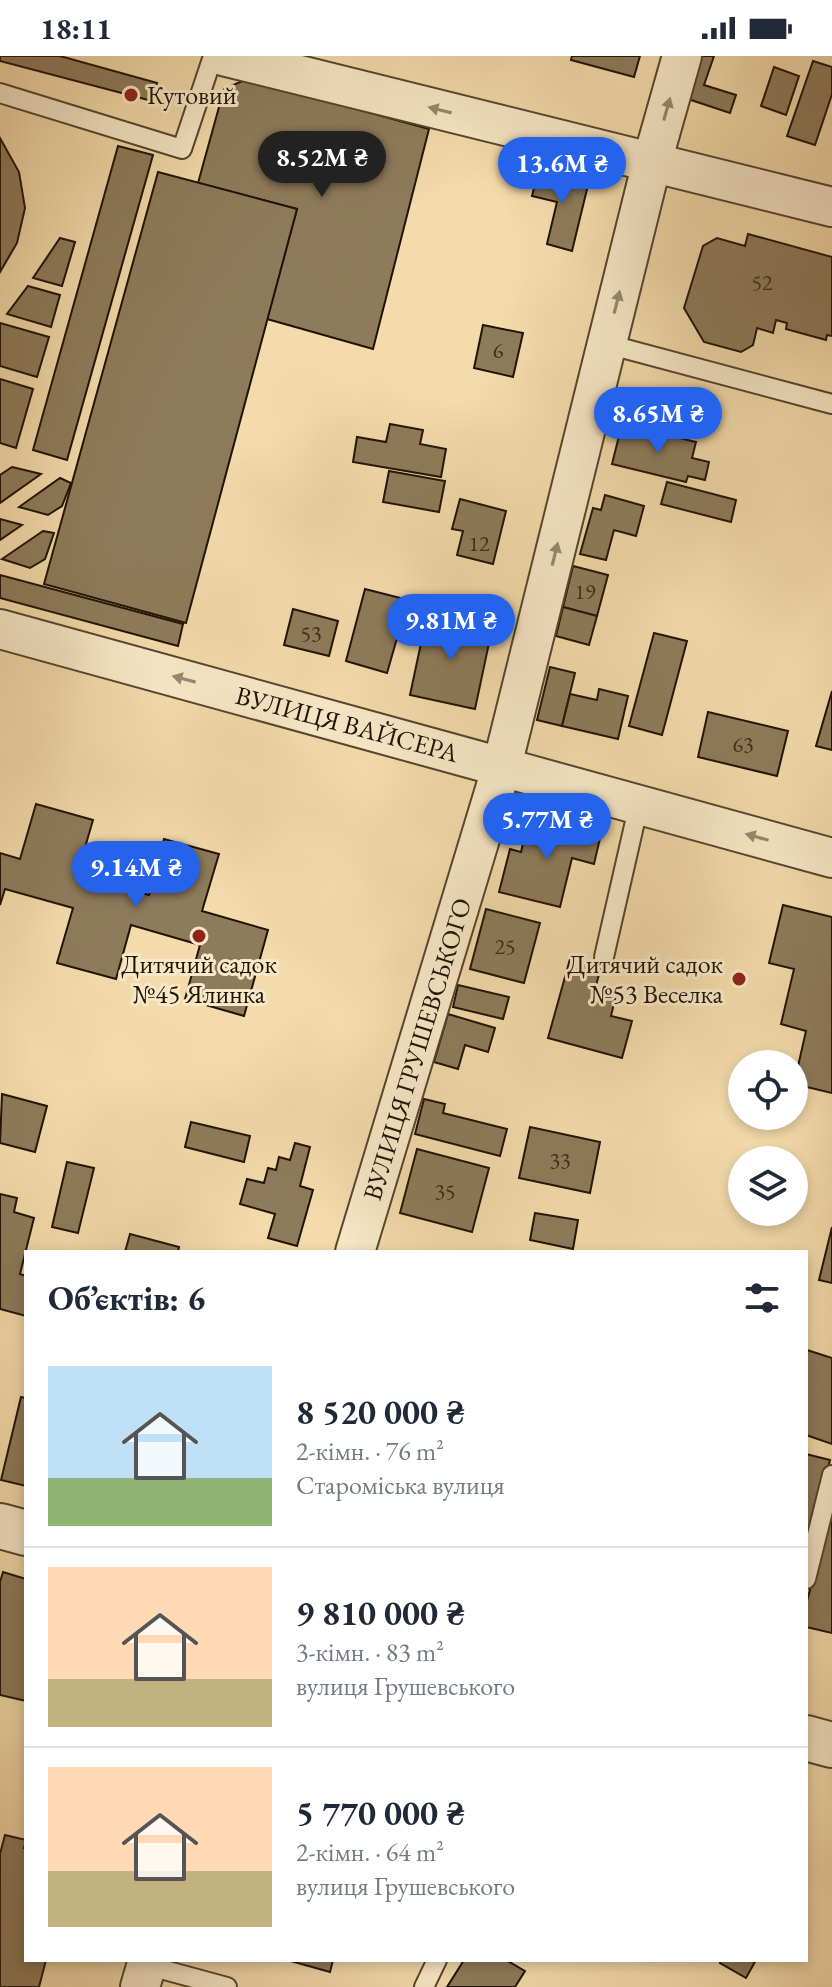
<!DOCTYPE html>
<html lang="uk">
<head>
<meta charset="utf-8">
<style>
  :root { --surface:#fff; --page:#f2f2f3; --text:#1f2937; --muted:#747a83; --line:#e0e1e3; --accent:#2563eb }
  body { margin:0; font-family:"EB Garamond",serif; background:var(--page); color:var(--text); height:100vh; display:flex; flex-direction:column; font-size:30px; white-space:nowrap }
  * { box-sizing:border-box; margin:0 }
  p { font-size:26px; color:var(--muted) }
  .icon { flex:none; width:44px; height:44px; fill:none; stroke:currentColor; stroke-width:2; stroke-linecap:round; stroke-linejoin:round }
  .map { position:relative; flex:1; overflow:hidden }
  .panel { position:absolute; left:24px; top:1194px; width:784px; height:712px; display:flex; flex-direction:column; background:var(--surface); border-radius:0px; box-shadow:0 4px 12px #0003 }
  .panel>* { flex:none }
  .controls { position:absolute; left:728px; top:994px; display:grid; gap:16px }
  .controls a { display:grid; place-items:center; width:80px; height:80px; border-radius:50%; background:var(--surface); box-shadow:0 4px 12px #0003; font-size:40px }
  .price { position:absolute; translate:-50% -68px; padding:0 18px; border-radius:28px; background:var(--accent); color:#fff; font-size:26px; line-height:52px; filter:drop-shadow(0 2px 4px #0008) }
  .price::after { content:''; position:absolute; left:50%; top:48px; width:24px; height:18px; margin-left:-12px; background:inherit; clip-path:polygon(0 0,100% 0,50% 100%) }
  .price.on { background:#222; color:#fff }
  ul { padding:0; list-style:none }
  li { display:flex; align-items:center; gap:24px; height:200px; padding:0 24px }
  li+li { border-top:2px solid var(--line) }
  li span { display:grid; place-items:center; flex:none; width:224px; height:160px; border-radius:0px; color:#555 }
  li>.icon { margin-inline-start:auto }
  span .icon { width:96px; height:96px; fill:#fffc; stroke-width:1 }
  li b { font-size:34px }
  h2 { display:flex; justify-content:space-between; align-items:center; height:96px; padding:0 24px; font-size:34px }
  .status { display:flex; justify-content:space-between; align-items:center; height:56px; padding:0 40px; background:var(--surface); direction:ltr }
  .status svg { height:22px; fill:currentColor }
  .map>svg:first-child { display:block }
  .building { fill:#8e7b5b; stroke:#201305; stroke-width:2 }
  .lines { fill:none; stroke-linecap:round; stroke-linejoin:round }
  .service-casing { stroke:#55452e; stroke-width:22 }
  .minor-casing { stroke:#55452e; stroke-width:42 }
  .tertiary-casing { stroke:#55452e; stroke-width:48 }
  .service { stroke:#f8e8c8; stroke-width:18 }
  .minor { stroke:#f8e8c8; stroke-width:38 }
  .tertiary { stroke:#f8e8c8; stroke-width:44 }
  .oneway { fill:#978870 }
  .poi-dot { fill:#8f2418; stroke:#f8e8c8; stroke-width:3 }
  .labels { text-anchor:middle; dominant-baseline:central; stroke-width:6; stroke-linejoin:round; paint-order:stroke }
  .number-label { font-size:22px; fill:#3c2d1a }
  .poi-label { font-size:26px; fill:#201305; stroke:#f8e8c8; text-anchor:start }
  .street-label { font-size:26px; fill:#201305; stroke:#f8e8c8 }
</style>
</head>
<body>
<div class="status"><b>18:11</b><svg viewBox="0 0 49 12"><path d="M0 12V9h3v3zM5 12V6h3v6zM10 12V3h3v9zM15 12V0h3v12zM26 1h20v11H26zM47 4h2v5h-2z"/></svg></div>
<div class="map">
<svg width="832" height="1931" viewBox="0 0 832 1931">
  <rect width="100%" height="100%" fill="#f4dbab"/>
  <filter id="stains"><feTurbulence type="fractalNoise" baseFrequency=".0025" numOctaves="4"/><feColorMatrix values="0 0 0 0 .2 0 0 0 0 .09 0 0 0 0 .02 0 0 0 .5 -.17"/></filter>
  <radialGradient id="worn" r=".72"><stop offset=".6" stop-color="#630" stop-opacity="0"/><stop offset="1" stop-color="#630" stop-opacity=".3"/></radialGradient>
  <g class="building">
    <path d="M0 0H60L157 27 152 45 0 5Z"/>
    <path d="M572 0H640L634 21 571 4Z"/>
    <path d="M699 0H714L704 29 736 39 730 57 685 42Z"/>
    <path d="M813 5 832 11V38L815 89 787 80Z"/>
    <path d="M774 11 799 20 786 59 761 50Z"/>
    <path d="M247 23 429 73 373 293 267 263 297 153 198 127 224 33Z"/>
    <path d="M0 82 19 116 25 152 17 187 0 216Z"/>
    <path d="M118 90 153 99 67 404 33 394Z"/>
    <path d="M539 112 589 125 572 195 547 188 557 146 532 140Z"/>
    <path d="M158 116 297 153 186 567 44 528Z"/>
    <path d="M748 178 832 201V280L827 279 826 284 786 273 787 267 776 264 773 277 757 272 753 289 741 296 704 286 684 252 703 190 717 182 745 190Z"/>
    <path d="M60 182 75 186 62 230 33 222Z"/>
    <path d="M28 230 60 239 51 271 7 258Z"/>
    <path d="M0 267 49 281 37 321 0 310Z"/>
    <path d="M483 269 523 277 513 321 474 312Z"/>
    <path d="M0 323 33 333 16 392 0 387Z"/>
    <path d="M390 368 423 374 420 388 446 393 441 421 353 406 357 381 386 386Z"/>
    <path d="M622 368 696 386 692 402 709 406 705 424 688 420 686 426 612 408Z"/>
    <path d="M12 411 41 418 0 447V419Z"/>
    <path d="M389 415 445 425 439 456 383 446Z"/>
    <path d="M60 422 71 427 62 450 48 459 19 451Z"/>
    <path d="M667 426 736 444 731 466 661 448Z"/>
    <path d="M605 439 644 450 636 480 614 474 606 504 580 498 593 452 601 454Z"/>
    <path d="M460 443 506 455 493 508 457 499 463 475 452 473Z"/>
    <path d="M0 463 22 469 0 484Z"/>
    <path d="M43 475 54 477 45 503 30 512 2 503Z"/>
    <path d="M573 510 608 519 597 560 563 551Z"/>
    <path d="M0 519 183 568 178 590 0 542Z"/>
    <path d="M365 533 408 544 387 617 346 605Z"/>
    <path d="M563 551 597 560 589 589 556 580Z"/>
    <path d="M293 553 338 565 329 600 284 589Z"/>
    <path d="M427 559 492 573 475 653 410 639Z"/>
    <path d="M654 577 687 585 662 679 629 670Z"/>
    <path d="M550 611 575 617 562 670 537 664Z"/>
    <path d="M599 633 628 640 618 683 562 670 570 638 597 644Z"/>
    <path d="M832 635V694L816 690Z"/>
    <path d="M708 656 788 675 777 720 698 701Z"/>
    <path d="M36 748 93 764 77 819 149 839 164 783 219 798 202 855 268 874 244 960 185 943 200 889 131 869 116 923 57 907 73 852 5 833 0 849V797L20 803Z"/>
    <path d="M529 761 601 778 594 808 572 802 560 851 499 836 510 793 521 796Z"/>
    <path d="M783 849 832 861V1037L794 1028 806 975 781 968 794 913 769 907Z"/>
    <path d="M486 853 540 867 524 927 470 913Z"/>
    <path d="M570 903 601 911 594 937 615 943 611 960 632 965 622 1002 548 982Z"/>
    <path d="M458 929 509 941 503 963 453 951Z"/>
    <path d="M448 958 495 972 488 996 465 989 458 1013 434 1006Z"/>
    <path d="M2 1038 47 1050 35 1096 0 1087Z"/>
    <path d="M424 1043 445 1048 443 1057 507 1073 500 1100 415 1078Z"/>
    <path d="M191 1066 250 1080 244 1106 185 1091Z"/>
    <path d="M530 1071 600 1086 590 1137 519 1122Z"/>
    <path d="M295 1087 310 1091 300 1130 313 1134 297 1190 268 1182 275 1158 240 1148 247 1123 264 1127 268 1112 276 1114 279 1101 290 1104Z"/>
    <path d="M417 1093 489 1112 472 1176 400 1157Z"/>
    <path d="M67 1106 94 1112 78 1177 52 1171Z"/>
    <path d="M0 1138 17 1142 14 1156 34 1162 20 1218 26 1220V1260L0 1253Z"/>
    <path d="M535 1157 578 1164 573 1193 530 1184Z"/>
    <path d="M832 1171V1227L819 1224Z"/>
    <path d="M130 1178 179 1191 178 1196H125Z"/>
    <path d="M807 1294 832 1302V1388L806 1379Z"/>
    <path d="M21 1341 26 1342V1430L1 1424Z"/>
    <path d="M806 1398 830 1404 806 1500Z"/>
    <path d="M828 1465 832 1466V1577L806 1571V1549Z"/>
    <path d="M3 1516 26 1523V1645L0 1639V1526Z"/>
    <path d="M5 1779 26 1784 24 1792H26V1904H46L39 1931H0V1798Z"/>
    <path d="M287 1904H333L330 1916Z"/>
    <path d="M464 1904H506L525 1915 515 1931H447Z"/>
    <path d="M721 1904H756L746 1922 720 1907Z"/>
  </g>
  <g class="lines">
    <defs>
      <g id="service">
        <path d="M0 37 182 93 213 0"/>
        <path d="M607 288 832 348"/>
        <path d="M604 901 639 748"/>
        <path d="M806 1523 832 1419"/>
        <path d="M146 1909 227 1931"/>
        <path d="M424 1931 437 1904"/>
      </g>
      <g id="minor">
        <path d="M223 0 832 151"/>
        <path d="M0 573 832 802"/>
        <path d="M355 1196 502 710 652 106 682 0"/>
        <path d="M140 1931 148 1904"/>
      </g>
      <g id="tertiary">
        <path d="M0 1470 26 1477"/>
        <path d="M806 1682 832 1689"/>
      </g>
    </defs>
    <use href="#service" class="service-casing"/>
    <use href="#minor" class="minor-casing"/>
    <use href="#tertiary" class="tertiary-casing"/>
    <use href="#service" class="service"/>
    <use href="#minor" class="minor"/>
    <use href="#tertiary" class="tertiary"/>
  </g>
  <defs><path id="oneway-solid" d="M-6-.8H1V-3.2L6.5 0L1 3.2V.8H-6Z" transform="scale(2)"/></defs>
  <g class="oneway">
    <use href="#oneway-solid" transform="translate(667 53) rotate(-74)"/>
    <use href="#oneway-solid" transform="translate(440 54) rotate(-166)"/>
    <use href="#oneway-solid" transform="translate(617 246) rotate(-76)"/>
    <use href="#oneway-solid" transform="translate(555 498) rotate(-76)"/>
    <use href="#oneway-solid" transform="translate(184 623) rotate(-165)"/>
    <use href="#oneway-solid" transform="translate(757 781) rotate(-164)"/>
  </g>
  <g class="poi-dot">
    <circle cx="131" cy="39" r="8"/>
    <circle cx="199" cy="880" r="8"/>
    <circle cx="739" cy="923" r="8"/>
  </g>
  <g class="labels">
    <g class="number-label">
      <text x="762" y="226">52</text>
      <text x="498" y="294">6</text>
      <text x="479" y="487">12</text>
      <text x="585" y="535">19</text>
      <text x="311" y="577">53</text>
      <text x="743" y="688">63</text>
      <text x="505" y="890">25</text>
      <text x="560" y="1104">33</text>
      <text x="445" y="1135">35</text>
    </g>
    <g class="poi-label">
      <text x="147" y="39">Кутовий</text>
      <text x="199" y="908" text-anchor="middle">Дитячий садок<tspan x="199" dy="30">№45 Ялинка</tspan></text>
      <text x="723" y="908" text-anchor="end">Дитячий садок<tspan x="723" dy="30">№53 Веселка</tspan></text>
    </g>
    <g class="street-label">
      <text transform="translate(347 668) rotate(15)">ВУЛИЦЯ ВАЙСЕРА</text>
      <text transform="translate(417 993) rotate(-73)">ВУЛИЦЯ ГРУШЕВСЬКОГО</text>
    </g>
  </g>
  <rect width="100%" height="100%" filter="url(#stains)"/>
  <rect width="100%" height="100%" fill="url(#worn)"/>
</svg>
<div class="controls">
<a><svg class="icon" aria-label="locate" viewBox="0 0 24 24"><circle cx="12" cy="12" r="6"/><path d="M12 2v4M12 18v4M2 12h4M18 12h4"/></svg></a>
<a><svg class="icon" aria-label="layers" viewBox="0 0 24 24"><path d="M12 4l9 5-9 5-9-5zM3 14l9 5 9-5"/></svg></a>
</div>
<b class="price on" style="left:322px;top:143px">8.52M ₴</b>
<b class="price" style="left:562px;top:149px">13.6M ₴</b>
<b class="price" style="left:658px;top:399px">8.65M ₴</b>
<b class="price" style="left:451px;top:606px">9.81M ₴</b>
<b class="price" style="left:547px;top:805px">5.77M ₴</b>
<b class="price" style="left:136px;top:853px">9.14M ₴</b>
<section class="panel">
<h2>Об’єктів: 6<svg class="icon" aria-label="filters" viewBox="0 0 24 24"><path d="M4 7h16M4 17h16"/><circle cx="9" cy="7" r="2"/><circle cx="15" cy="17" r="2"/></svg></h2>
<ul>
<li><span style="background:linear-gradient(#bfe0f5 70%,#8fb573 0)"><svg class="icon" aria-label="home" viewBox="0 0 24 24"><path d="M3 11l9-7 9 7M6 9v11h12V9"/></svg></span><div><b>8 520 000 ₴</b><p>2-кімн. · 76 m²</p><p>Староміська вулиця</p></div></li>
<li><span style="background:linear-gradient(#ffd9b3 70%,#c2b280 0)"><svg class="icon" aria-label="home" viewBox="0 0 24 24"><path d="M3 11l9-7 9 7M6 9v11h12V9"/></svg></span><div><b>9 810 000 ₴</b><p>3-кімн. · 83 m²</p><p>вулиця Грушевського</p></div></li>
<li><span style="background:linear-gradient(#ffd9b3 65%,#c2b280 0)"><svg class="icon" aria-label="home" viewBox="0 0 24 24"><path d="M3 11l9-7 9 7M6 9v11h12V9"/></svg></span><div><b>5 770 000 ₴</b><p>2-кімн. · 64 m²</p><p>вулиця Грушевського</p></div></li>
</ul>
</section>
</div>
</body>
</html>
